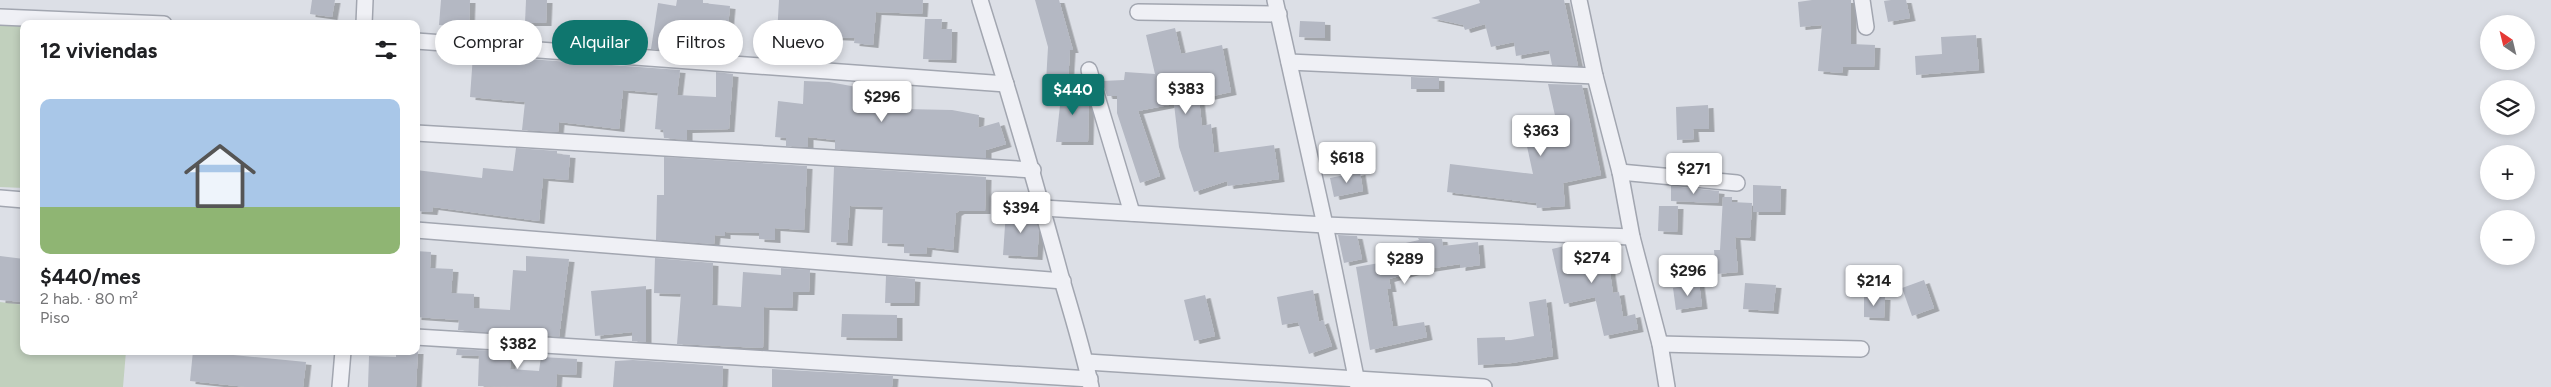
<!DOCTYPE html>
<html lang="es">
<head>
<meta charset="utf-8">
<style>
  :root { --surface:#fff; --page:#f6f6f6; --text:#202124; --muted:#757577; --line:#e0e0e0; --accent:#0f766e }
  body { margin:0; font-family:Figtree,sans-serif; background:var(--page); color:var(--text); height:100vh; display:flex; flex-direction:column; font-size:19px; white-space:nowrap }
  * { box-sizing:border-box; margin:0 }
  p { font-size:16px; color:var(--muted) }
  .icon { flex:none; width:28px; height:28px; fill:none; stroke:currentColor; stroke-width:2; stroke-linecap:round; stroke-linejoin:round }
  .map { position:relative; flex:1; overflow:hidden }
  .panel { position:absolute; left:20px; top:20px; width:400px; height:335px; display:flex; flex-direction:column; background:var(--surface); border-radius:10px; box-shadow:0 2px 8px #0003 }
  .panel>* { flex:none }
  .banner { position:absolute; left:435px; top:20px; width:475px; height:45px; display:flex; gap:10px }
  .needle { width:32px; rotate:325deg }
  .buttons { position:absolute; left:2480px; top:15px; display:grid; gap:10px }
  .buttons a { display:grid; place-items:center; width:55px; height:55px; border-radius:50%; background:var(--surface); box-shadow:0 2px 8px #0003; font-size:25px }
  .price { position:absolute; translate:-50% -42px; padding:0 11px; border-radius:5px; background:#fff; color:#222; font-size:16px; line-height:32px; filter:drop-shadow(0 1px 2px #0008) }
  .price::after { content:''; position:absolute; left:50%; top:30px; width:15px; height:11px; margin-left:-8px; background:inherit; clip-path:polygon(0 0,100% 0,50% 100%) }
  .price.current { background:var(--accent); color:#fff }
  ul { padding:0; list-style:none }
  li { display:grid; align-content:center; gap:10px; height:265px; padding:0 20px }
  li+li { border-top:1px solid var(--line) }
  li span { display:grid; place-items:center; height:155px; border-radius:10px; color:#555 }
  li>.icon { margin-inline-start:auto }
  span .icon { width:90px; height:90px; fill:#fffc; stroke-width:1 }
  li b { font-size:21px }
  h2 { display:flex; justify-content:space-between; align-items:center; height:60px; padding:0 20px; font-size:21px }
  .tag { padding:0 18px; border-radius:22px; background:var(--surface); box-shadow:0 2px 8px #0003; font-size:18px; line-height:45px }
  .tag.current { background:var(--accent); color:#fff }
  .map>svg:first-child { display:block }
  .green { fill:#c1d0bd }
  .building { fill:#b4b8c3; filter:url(#shadow) }
  .lines { fill:none; stroke-linecap:round; stroke-linejoin:round }
  .street-casing { stroke:#a2a6b0; stroke-width:18 }
  .street { stroke:#eff0f5; stroke-width:15 }
</style>
</head>
<body>
<div class="map">
<svg width="2551" height="387" viewBox="0 0 2551 387">
  <defs>
    <filter id="shadow"><feDropShadow dx="5.5" dy="3" stdDeviation="0" flood-color="#0004"/></filter>
  </defs>
  <rect width="100%" height="100%" fill="#dcdfe6"/>
  <g class="green">
    <path d="M0 14 24 24V188L0 187Z"/>
    <path d="M0 302 24 305V351H126L123 387H0Z"/>
  </g>
  <g class="building">
    <path d="M312 0H335L332 17 310 14Z"/>
    <path d="M441 0H470L469 27 439 25Z"/>
    <path d="M526 0H547L546 23H525Z"/>
    <path d="M677 0H703V3L730 6 727 38 681 34 678 51 651 49 658 3 676 6Z"/>
    <path d="M779 0H923L922 14 876 12 873 45 854 43 855 38 777 35Z"/>
    <path d="M1035 0H1059L1073 50H1070L1068 83 1046 82 1048 47Z"/>
    <path d="M1479 0H1564L1578 66 1552 65 1549 50 1516 56 1514 42 1491 47 1485 24 1465 30 1463 25 1431 18 1480 3Z"/>
    <path d="M1812 0H1851V44L1875 45 1874 67H1843L1842 73 1818 71 1822 25 1800 27 1798 2Z"/>
    <path d="M1891 0H1906L1910 18 1888 22 1884 1Z"/>
    <path d="M925 19H942L941 29H952L951 60 923 59Z"/>
    <path d="M1300 21 1325 22V38L1299 37Z"/>
    <path d="M1175 28 1181 54 1222 45 1231 92 1199 99 1202 126 1211 124 1214 153 1274 145 1279 179 1228 186 1227 181 1194 192 1179 147 1174 104 1138 111 1160 176 1140 183 1117 113V96H1107L1102 81 1124 80 1125 72 1155 74 1146 35Z"/>
    <path d="M1976 35 1979 70 1916 75 1915 56 1942 54 1941 37Z"/>
    <path d="M473 55 680 70 677 95 716 97V72L733 74 729 129 687 130V140L664 138 663 130 655 129 658 93 623 90 619 129 559 122 558 132 522 130 525 102 470 97Z"/>
    <path d="M1411 77 1439 78V89H1411Z"/>
    <path d="M804 81 829 82 879 91V84L906 86 904 109 952 110 979 115 978 128 999 122 1006 144 986 150V158L835 149V140L808 137V147L786 146V138L775 137 778 101 803 104Z"/>
    <path d="M1548 84 1582 85 1601 175 1563 183 1565 206 1537 208 1536 203 1447 192 1450 164 1533 174 1523 128 1556 120Z"/>
    <path d="M1062 87 1085 89 1089 102 1088 142H1056Z"/>
    <path d="M1708 105 1709 129H1693L1694 139 1677 140 1676 107Z"/>
    <path d="M516 148 557 151V154L570 155 568 180 543 178 539 221 433 207 432 212 416 211V170L482 178 483 168 513 171Z"/>
    <path d="M664 157 807 166 804 230 775 228V240L759 239V233L725 232V236L715 235 714 244 656 240 657 195H664Z"/>
    <path d="M834 167 986 177 985 211H959L956 213 953 250 927 247 926 254 904 253V244L882 243 883 207 850 206 847 243 831 242Z"/>
    <path d="M1360 172 1363 191 1334 197 1330 178Z"/>
    <path d="M1753 185 1781 186 1780 212H1753Z"/>
    <path d="M1671 186 1719 191 1718 203 1671 201Z"/>
    <path d="M1723 197H1732V202L1752 203 1750 238 1735 237 1738 272 1716 274 1714 250H1720Z"/>
    <path d="M1659 206H1678L1677 232 1658 231Z"/>
    <path d="M1006 211 1034 212 1039 232 1037 257 1003 255Z"/>
    <path d="M1338 235 1357 236 1362 259 1344 263Z"/>
    <path d="M1418 238 1442 239 1443 246 1478 242 1480 265 1460 268V264L1421 270 1389 279 1391 289H1387L1393 327 1424 322 1427 337 1370 350 1356 267 1391 261 1388 247 1419 240Z"/>
    <path d="M1573 244 1606 245 1613 293 1619 292 1623 317 1635 314 1638 329 1604 336 1595 297 1564 304 1552 249Z"/>
    <path d="M416 251 431 252 430 268 453 269 451 293 474 294V308L510 310 513 270 526 271V256L569 259 559 337 512 331 511 334 458 330 459 320 416 317Z"/>
    <path d="M0 256 24 259V302L0 300Z"/>
    <path d="M655 258 713 263 712 305 741 307 743 272 781 275V268L810 270 809 292H793L792 308 764 307 763 348 677 344 681 294 654 293Z"/>
    <path d="M886 276 915 279 914 303H885Z"/>
    <path d="M1924 280 1934 308 1912 316 1902 288Z"/>
    <path d="M1699 283 1702 306 1676 310 1673 288Z"/>
    <path d="M1745 283 1776 285 1773 311 1743 309Z"/>
    <path d="M646 286V342L632 341V332L595 336 591 291Z"/>
    <path d="M1313 290 1319 322 1323 320 1332 346 1309 354 1298 322 1282 325 1277 297Z"/>
    <path d="M1205 295 1215 336 1194 341 1184 300Z"/>
    <path d="M1864 296 1885 297 1884 318 1864 317Z"/>
    <path d="M1546 299 1553 356 1512 363 1478 365 1477 338 1505 337V341L1534 336 1529 302Z"/>
    <path d="M842 314 897 315V338L841 337Z"/>
    <path d="M457 349 511 352 510 369 539 371 541 357 577 359 576 375 557 374 556 387 478 386 479 356 456 355Z"/>
    <path d="M193 351 306 362 303 387H247L190 381Z"/>
    <path d="M396 351H418L416 387H368L369 356 396 357Z"/>
    <path d="M633 360 723 366 722 387H613L615 361Z"/>
    <path d="M772 369 893 376 892 387H772Z"/>
  </g>
  <g class="lines">
    <defs>
      <g id="street">
        <path d="M980 0C1009 92 1036 184 1061 277 1072 314 1083 350 1091 387"/>
        <path d="M1275 0 1325 225 1358 387"/>
        <path d="M1579 0 1595 76 1620 172 1632 237 1660 344 1667 387"/>
        <path d="M1862 0 1866 27"/>
        <path d="M1138 12 1279 14"/>
        <path d="M0 17 164 24"/>
        <path d="M364 24 365 0"/>
        <path d="M416 41 1006 84"/>
        <path d="M1289 62 1595 76"/>
        <path d="M1089 70 1132 213"/>
        <path d="M416 133 1033 170"/>
        <path d="M1620 172 1737 183"/>
        <path d="M0 198 24 200"/>
        <path d="M1043 208 1325 225 1632 237"/>
        <path d="M416 230 1063 281"/>
        <path d="M416 337 1090 379"/>
        <path d="M1660 344 1861 349"/>
        <path d="M1087 362 1484 387"/>
        <path d="M340 387 343 351"/>
      </g>
    </defs>
    <use href="#street" class="street-casing"/>
    <use href="#street" class="street"/>
  </g>
</svg>
<div class="buttons">
<a><svg class="needle" viewBox="-14 -14 28 28"><path d="M0-13l5 13h-10z" fill="#e53935"/><path d="M0 13l5-13h-10z" fill="#757577"/></svg></a>
<a><svg class="icon" aria-label="layers" viewBox="0 0 24 24"><path d="M12 4l9 5-9 5-9-5zM3 14l9 5 9-5"/></svg></a>
<a>+</a>
<a>−</a>
</div>
<b class="price" style="left:1186px;top:115px">$383</b>
<b class="price current" style="left:1073px;top:116px">$440</b>
<b class="price" style="left:882px;top:123px">$296</b>
<b class="price" style="left:1541px;top:157px">$363</b>
<b class="price" style="left:1347px;top:184px">$618</b>
<b class="price" style="left:1694px;top:195px">$271</b>
<b class="price" style="left:1021px;top:234px">$394</b>
<b class="price" style="left:1592px;top:284px">$274</b>
<b class="price" style="left:1405px;top:285px">$289</b>
<b class="price" style="left:1688px;top:297px">$296</b>
<b class="price" style="left:1874px;top:307px">$214</b>
<b class="price" style="left:518px;top:370px">$382</b>
<div class="banner">
<a class="tag">Comprar</a>
<a class="tag current">Alquilar</a>
<a class="tag">Filtros</a>
<a class="tag">Nuevo</a>
</div>
<section class="panel">
<h2>12 viviendas<svg class="icon" aria-label="filters" viewBox="0 0 24 24"><path d="M4 7h16M4 17h16"/><circle cx="9" cy="7" r="2"/><circle cx="15" cy="17" r="2"/></svg></h2>
<ul>
<li><span style="background:linear-gradient(#a9c7e8 70%,#8fb573 0)"><svg class="icon" aria-label="home" viewBox="0 0 24 24"><path d="M3 11l9-7 9 7M6 9v11h12V9"/></svg></span><div><b>$440/mes</b><p>2 hab. · 80 m²</p><p>Piso</p></div></li>
</ul>
</section>
</div>
</body>
</html>
